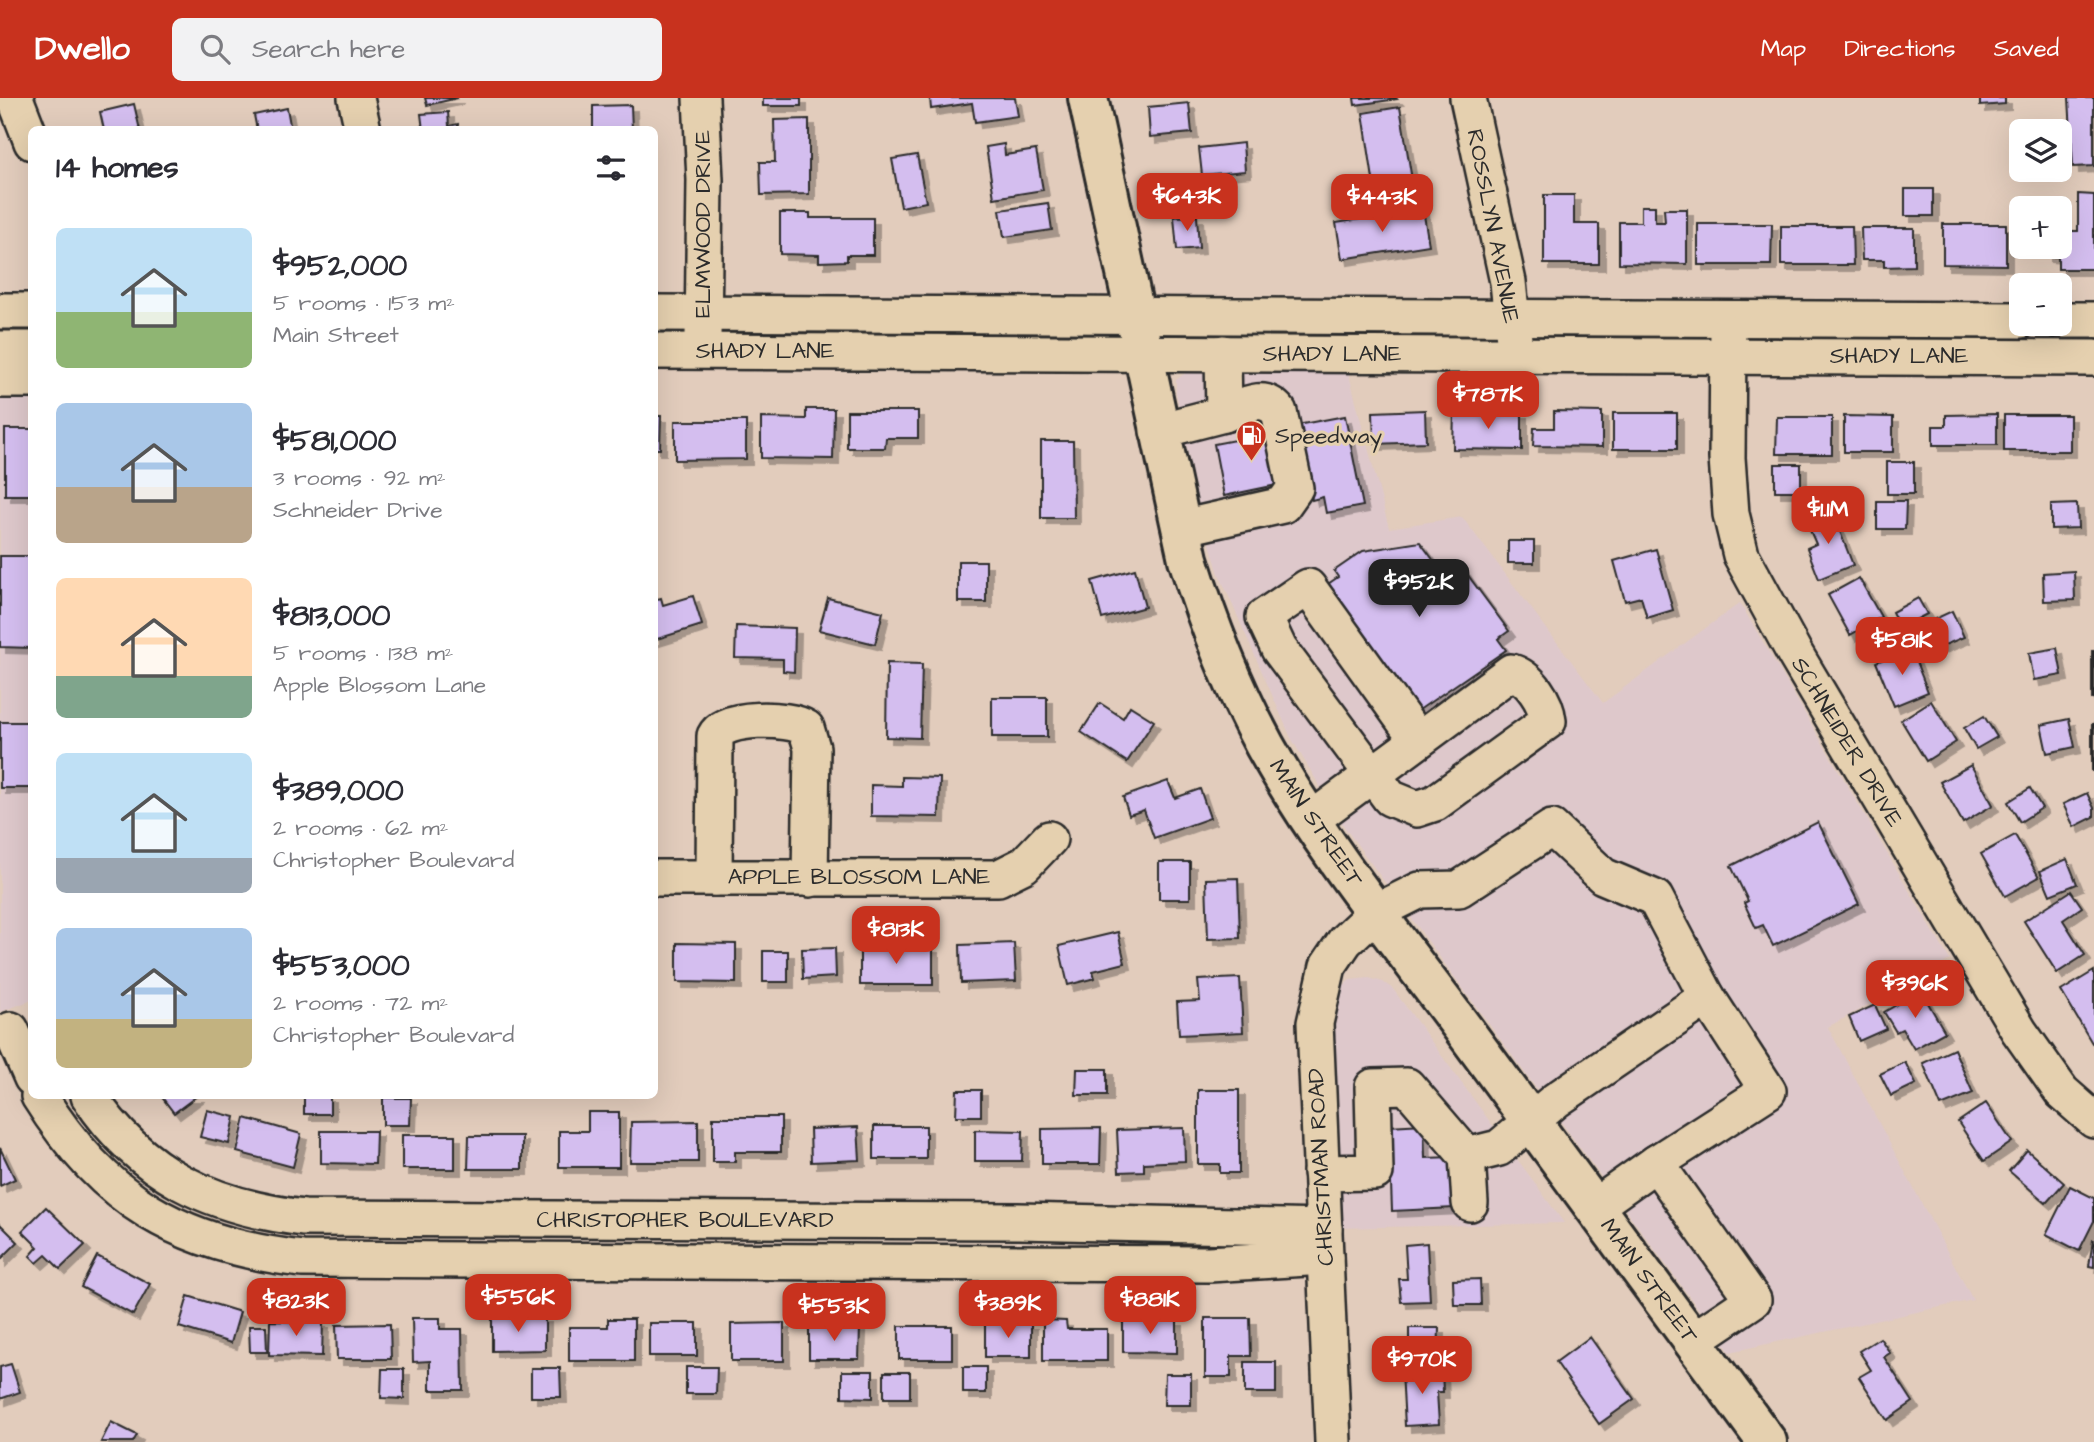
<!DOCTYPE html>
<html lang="en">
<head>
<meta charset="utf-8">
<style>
  :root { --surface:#fff; --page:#f2f2f3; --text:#2b2b33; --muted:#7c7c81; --accent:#c8321e }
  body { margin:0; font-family:"Architects Daughter",sans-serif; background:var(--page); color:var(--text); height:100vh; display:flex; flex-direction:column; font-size:26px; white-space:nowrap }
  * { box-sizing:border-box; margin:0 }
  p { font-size:23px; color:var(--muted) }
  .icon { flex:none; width:38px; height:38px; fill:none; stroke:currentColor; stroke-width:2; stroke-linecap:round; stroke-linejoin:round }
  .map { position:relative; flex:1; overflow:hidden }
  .details { position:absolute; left:28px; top:28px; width:630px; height:973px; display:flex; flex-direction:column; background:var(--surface); border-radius:10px; box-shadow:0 7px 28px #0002 }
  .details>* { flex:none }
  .fabs { position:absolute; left:2009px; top:21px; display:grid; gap:14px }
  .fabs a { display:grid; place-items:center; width:63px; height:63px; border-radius:10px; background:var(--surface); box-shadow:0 7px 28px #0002; font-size:35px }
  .price { position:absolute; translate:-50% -60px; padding:0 16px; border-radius:14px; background:var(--accent); color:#fff; font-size:23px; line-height:46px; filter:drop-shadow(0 2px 4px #0008) }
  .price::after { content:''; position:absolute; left:50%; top:42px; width:21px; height:16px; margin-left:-10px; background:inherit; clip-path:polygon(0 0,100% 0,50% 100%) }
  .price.on { background:#222; color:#fff }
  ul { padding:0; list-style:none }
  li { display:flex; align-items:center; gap:21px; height:175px; padding:0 28px }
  li span { display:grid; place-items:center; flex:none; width:196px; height:140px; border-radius:10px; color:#555 }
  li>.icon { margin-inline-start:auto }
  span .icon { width:84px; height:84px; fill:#fffc; stroke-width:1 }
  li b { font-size:30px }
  h2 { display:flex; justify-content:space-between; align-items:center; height:84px; padding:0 28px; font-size:30px }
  header { display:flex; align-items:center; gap:42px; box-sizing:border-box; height:98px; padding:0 35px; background:var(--accent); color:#fff }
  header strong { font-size:33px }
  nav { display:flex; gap:38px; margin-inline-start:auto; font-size:24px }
  .search { width:490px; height:63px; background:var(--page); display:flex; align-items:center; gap:18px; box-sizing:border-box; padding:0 24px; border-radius:10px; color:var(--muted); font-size:26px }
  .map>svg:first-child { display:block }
  .built { fill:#dec8cb }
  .building { fill:#d4beef; stroke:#2b2b2b; stroke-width:2; filter:url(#shadow) }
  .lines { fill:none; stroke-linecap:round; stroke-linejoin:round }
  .minor-casing { stroke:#2b2b2b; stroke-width:40 }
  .major-casing { stroke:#2b2b2b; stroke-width:44 }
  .minor { stroke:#e5d0af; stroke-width:35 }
  .major { stroke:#e5d0af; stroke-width:38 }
  .labels { text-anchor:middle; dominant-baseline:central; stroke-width:6; stroke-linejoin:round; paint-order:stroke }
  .street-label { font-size:23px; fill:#2b2b2b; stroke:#e5d0af }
  .poi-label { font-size:23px; fill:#2b2b2b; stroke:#e5d0af; text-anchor:start }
</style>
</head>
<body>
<header>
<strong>Dwello</strong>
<div class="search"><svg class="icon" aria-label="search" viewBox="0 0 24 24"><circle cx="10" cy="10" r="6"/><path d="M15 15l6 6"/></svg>Search here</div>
<nav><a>Map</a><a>Directions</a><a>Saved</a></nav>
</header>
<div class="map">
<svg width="2094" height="1344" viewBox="0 0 2094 1344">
  <defs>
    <filter id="shadow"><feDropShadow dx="6" dy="6" stdDeviation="0" flood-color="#0004"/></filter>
  </defs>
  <rect width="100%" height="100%" fill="#e2ccbc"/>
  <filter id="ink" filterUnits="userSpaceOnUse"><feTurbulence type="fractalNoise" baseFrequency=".0143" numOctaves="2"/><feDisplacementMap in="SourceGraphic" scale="14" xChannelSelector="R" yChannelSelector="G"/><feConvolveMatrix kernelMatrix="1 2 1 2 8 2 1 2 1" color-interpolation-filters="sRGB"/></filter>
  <g filter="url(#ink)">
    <g class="built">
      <path d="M0 265H31L32 902 0 914Z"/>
      <path d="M1347 269 1389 430 1462 419 1603 605 1740 505 1950 862 1828 929 1973 1202 1730 1254 1345 730 1291 640 1219 476 1197 402 1176 295V282L1192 270Z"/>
      <path d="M1369 880 1383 884 1393 891 1564 1125 1337 1130 1329 931 1339 891 1350 882Z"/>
    </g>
    <g class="building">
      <path d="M425 0H458L427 7Z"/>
      <rect x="763" y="0" width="38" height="8"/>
      <path d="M930 0H1015L1018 18 975 24 972 5 931 11Z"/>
      <path d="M1354 0H1396L1397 1 1355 7Z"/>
      <path d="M1980 0H2005V6L1980 8Z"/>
      <path d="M2069 0H2094V68L2073 69Z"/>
      <path d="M1189 5 1192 35 1150 39 1148 9Z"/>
      <path d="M134 6 140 32H104L100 14Z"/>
      <path d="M631 7 632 32H593V8Z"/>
      <path d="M1400 9 1412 82 1374 88 1363 15Z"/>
      <path d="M287 10 291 32H257L254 17Z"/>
      <path d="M448 14 449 28 458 26V32H423L421 16Z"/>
      <path d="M809 21V96L761 97 760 64H775L774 22Z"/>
      <path d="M1243 45 1245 73 1202 77 1199 50Z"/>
      <path d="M1004 46 1005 57 1036 52 1043 92 994 100 986 49Z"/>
      <path d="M917 57 926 104 901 109 892 61Z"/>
      <rect x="1905" y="91" width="28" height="27"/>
      <path d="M2078 96 2094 97V171H2058V159L2045 158V149H2060V133H2078Z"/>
      <path d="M1544 97H1574V126H1599V166H1544Z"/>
      <path d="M1048 105 1052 132 1004 139 1000 112Z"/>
      <path d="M1641 108H1655V124H1665L1664 111H1687V166L1619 165V124H1641Z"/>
      <path d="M1423 111 1429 147 1342 161 1336 125Z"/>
      <path d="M780 115H810V120H873V157H847V163L819 164V157L780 156Z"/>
      <path d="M1197 118 1199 150 1177 152 1174 119Z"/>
      <path d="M1698 126H1772L1771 167H1698Z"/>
      <path d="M1943 126H2006V167L1943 166Z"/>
      <path d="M1781 128H1852L1853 167H1781Z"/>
      <path d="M1861 130H1914V168L1884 169V162H1862Z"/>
      <path d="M806 311H834L833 361 761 360V320L806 321Z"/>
      <path d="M1425 312 1426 344 1374 346 1373 314Z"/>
      <path d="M847 313H918V340H886L885 350H847Z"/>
      <path d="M1454 313 1522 314V352L1453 351Z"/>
      <path d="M1554 313 1602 314V349L1533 348 1534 330H1554Z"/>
      <rect x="1613" y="315" width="64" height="36"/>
      <path d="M1997 316V347H1933V328H1946V317Z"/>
      <rect x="2004" y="317" width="66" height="36"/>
      <path d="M654 318H661L660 351H654Z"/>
      <path d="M1345 318 1363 408 1326 415 1323 399 1312 402 1297 327Z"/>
      <path d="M1844 318 1893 319V354H1844Z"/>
      <path d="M1777 319H1832V356H1776Z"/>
      <path d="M675 323H746V361L675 362Z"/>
      <rect x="5" y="331" width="27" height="66"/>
      <path d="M1281 333 1291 384 1224 398 1214 346Z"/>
      <path d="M1041 343H1073L1074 420H1041Z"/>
      <rect x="1887" y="364" width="27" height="32"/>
      <rect x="1775" y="366" width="26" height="27"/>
      <path d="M1877 403H1906L1905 431H1877Z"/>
      <path d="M2077 406 2078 430 2051 431V407Z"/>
      <path d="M1832 413 1853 467 1819 481 1807 450 1816 446 1806 423Z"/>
      <rect x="1508" y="443" width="26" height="22"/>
      <path d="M1420 444 1449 483 1464 472 1509 533 1498 541 1506 552 1419 612 1393 577 1389 580 1350 525 1354 522 1328 486 1338 479 1334 473 1363 453Z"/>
      <path d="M1656 451 1673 512 1647 520 1641 499 1625 503 1614 463Z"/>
      <path d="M0 458H32V550L0 549Z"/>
      <rect x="958" y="463" width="28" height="41"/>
      <path d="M1135 471 1145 509 1102 521 1092 483Z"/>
      <path d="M2074 473 2075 502 2044 503 2043 475Z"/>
      <path d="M1859 480 1881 519 1850 537 1828 497Z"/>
      <path d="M693 498 702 527 654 542V502L661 500 663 507Z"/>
      <path d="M828 500 883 514 875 546 819 532Z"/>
      <path d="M1918 500 1927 516 1900 530 1892 514Z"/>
      <path d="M1952 513 1964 539 1935 551 1924 526Z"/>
      <path d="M736 528 795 530 794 574 783 573V561L735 560Z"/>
      <path d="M2057 550 2062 577 2034 582 2029 555Z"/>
      <path d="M1911 551 1928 594 1894 608 1876 564Z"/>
      <rect x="2092" y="553" width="2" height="48"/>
      <path d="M887 565 922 566 920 640 886 639Z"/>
      <rect x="992" y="599" width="55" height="40"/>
      <path d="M1931 603 1956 644 1926 663 1901 622Z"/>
      <path d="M1100 605 1123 620 1130 608 1154 623 1127 664 1081 634Z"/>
      <path d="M1984 618 1997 639 1976 651 1964 630Z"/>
      <path d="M2069 621 2075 649 2047 655 2041 627Z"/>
      <rect x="0" y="624" width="32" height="66"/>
      <rect x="2092" y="626" width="2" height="47"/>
      <path d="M1971 667 1993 707 1963 725 1940 684Z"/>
      <path d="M902 679 940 680 939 719 871 718V687L902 688Z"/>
      <path d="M1168 683 1175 700 1200 691 1210 720 1154 740 1144 712 1129 717 1123 699Z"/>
      <path d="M2030 690 2042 710 2020 724 2008 704Z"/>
      <path d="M2087 695 2094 710V719L2074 729 2063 706Z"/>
      <path d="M1818 724 1859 806 1773 848 1763 827 1756 830 1744 805 1748 803 1731 768Z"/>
      <path d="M2015 737 2039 779 2005 798 1981 756Z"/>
      <path d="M2067 761 2077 786 2050 797 2040 773Z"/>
      <rect x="1159" y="764" width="31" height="37"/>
      <path d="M1238 780 1240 840 1208 841 1206 781Z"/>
      <path d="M2071 793 2082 809 2063 822 2085 857 2057 875 2024 823Z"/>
      <path d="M1118 834 1125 865 1093 873 1095 880 1068 887 1059 848Z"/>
      <path d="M677 845 736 846V885L677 884Z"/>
      <path d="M1014 845 1016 883 961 885 960 847Z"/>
      <rect x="860" y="849" width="73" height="38"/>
      <path d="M835 850 836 879 803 881 802 851Z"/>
      <rect x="763" y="853" width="25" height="31"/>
      <path d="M2094 873V944L2092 945 2061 893Z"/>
      <path d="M1240 880 1243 934 1179 937 1177 904 1200 903 1198 882Z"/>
      <path d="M1921 893 1945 934 1914 951 1902 931 1896 934 1884 914Z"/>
      <path d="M1875 907 1886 931 1859 943 1849 919Z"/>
      <path d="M1954 951 1973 995 1941 1008 1923 965Z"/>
      <path d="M1905 964 1916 986 1891 998 1880 976Z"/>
      <path d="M1077 971H1107V997H1076Z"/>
      <path d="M957 992H981V1018H956Z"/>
      <path d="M1198 992H1239V1075H1220V1066H1198Z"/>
      <path d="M161 998H197L174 1015Z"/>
      <rect x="304" y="998" width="26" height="18"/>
      <path d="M383 1000H411L410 1027H383Z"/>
      <path d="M1986 1005 2012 1044 1984 1063 1958 1024Z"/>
      <path d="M207 1012 235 1019 229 1046 200 1039Z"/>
      <path d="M588 1014H619V1069H559V1033H588Z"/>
      <path d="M713 1019H781V1054H735V1064H713Z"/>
      <path d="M245 1020 301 1036 293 1069 237 1054Z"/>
      <path d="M698 1023V1064H630L631 1024Z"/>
      <path d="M1424 1026 1425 1060 1453 1059 1455 1110 1392 1113 1389 1028Z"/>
      <rect x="874" y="1028" width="52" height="33"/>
      <path d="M858 1029 860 1062 811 1064 810 1031Z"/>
      <path d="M1101 1030 1100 1066H1042V1031Z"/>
      <path d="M1184 1030 1185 1063 1144 1065V1073L1119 1074 1117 1032Z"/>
      <path d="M975 1032 1023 1033 1022 1063H975Z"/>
      <path d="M321 1033H376L375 1066 321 1065Z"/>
      <rect x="402" y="1037" width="53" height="34"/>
      <path d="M469 1038H522V1071H468Z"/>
      <path d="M0 1050 15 1081 0 1088Z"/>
      <path d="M2027 1052 2064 1085 2046 1105 2009 1073Z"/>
      <path d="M2070 1088 2094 1100V1123L2079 1153 2046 1136Z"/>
      <path d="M46 1109 85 1147 60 1171 46 1157 37 1165 30 1158 38 1149 22 1133Z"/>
      <path d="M0 1126 18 1144 0 1162Z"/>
      <path d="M2093 1142H2094V1169L2089 1168Z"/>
      <path d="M1427 1145 1430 1203 1401 1204 1399 1181H1407L1405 1147Z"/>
      <path d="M97 1158 150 1186 133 1217 81 1189Z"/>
      <path d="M1480 1181 1481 1207H1454L1453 1182Z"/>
      <path d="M188 1198 240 1214 231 1245 179 1229Z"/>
      <path d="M492 1219H545V1252L492 1253Z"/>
      <path d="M412 1220H440V1231H462L463 1292H430V1263L413 1264Z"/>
      <path d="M1205 1220H1250L1251 1258H1231V1279H1205Z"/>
      <path d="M608 1221H634V1263H569V1229H608Z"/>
      <path d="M1043 1222 1066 1223 1067 1231H1107V1263H1043Z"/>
      <path d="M1123 1222H1177V1255L1123 1254Z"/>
      <path d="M270 1223 323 1224 322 1258 269 1257Z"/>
      <rect x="649" y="1225" width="48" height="33"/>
      <path d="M784 1225V1263H731V1226Z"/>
      <rect x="985" y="1225" width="46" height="34"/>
      <path d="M390 1226 391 1261H337L336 1227Z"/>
      <path d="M249 1228H266L267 1254H250Z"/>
      <rect x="899" y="1228" width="53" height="33"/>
      <path d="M809 1229H860L859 1261H809Z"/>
      <path d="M1409 1230H1439L1438 1262H1409Z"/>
      <path d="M1590 1239 1634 1301 1599 1326 1556 1264Z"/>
      <path d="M1880 1240 1890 1255 1884 1259 1913 1304 1887 1322 1859 1279 1871 1272 1859 1253Z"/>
      <rect x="1245" y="1264" width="31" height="31"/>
      <path d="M11 1266 20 1294 0 1301V1269Z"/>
      <path d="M686 1269H717L716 1296H686Z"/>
      <rect x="963" y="1269" width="23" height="26"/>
      <path d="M531 1270H560L561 1299H531Z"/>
      <path d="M382 1271H404V1301L381 1300Z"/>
      <path d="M1442 1271 1443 1294H1437L1439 1326 1405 1328 1402 1273Z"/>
      <path d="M842 1273H873V1300L842 1299Z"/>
      <rect x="884" y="1274" width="26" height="26"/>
      <path d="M1165 1276H1191V1307H1164Z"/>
      <path d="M111 1324 137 1337 133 1344H101Z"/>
    </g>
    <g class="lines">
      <defs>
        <g id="minor">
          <path d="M15 0 32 44"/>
          <path d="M356 0 363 32"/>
          <path d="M701 0 705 82 703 239"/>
          <path d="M1468 0 1508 184 1514 242"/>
          <path d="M0 213H32"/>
          <path d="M654 215 2021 222"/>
          <path d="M2060 222H2094"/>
          <path d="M1728 234 1727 360 1731 416 1741 457 1795 556 2019 933 2062 994 2094 1022"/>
          <path d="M0 251H32"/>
          <path d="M654 253 2094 260"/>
          <path d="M0 282H32"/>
          <path d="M1158 333 1224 316 1223 255"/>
          <path d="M1181 430 1283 407 1295 390 1279 314C1263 294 1244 308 1224 316"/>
          <path d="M1311 722 1511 574C1530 579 1546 604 1548 623L1435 705 1417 711 1390 700 1279 551 1264 519 1308 489 1418 642"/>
          <path d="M654 780H998L1024 767 1049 741"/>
          <path d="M714 780 715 638C724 618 789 619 806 630L812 650 810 781"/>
          <path d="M11 932 32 980"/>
          <path d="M39 998C104 1103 180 1147 302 1161L1209 1166 1325 1159"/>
          <path d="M89 998C141 1077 212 1109 304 1120L1019 1123 1324 1130"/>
          <path d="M1467 1058 1499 1050 1556 1002 1707 899 1768 993 1656 1065"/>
          <path d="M1321 1075 1375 1074 1373 989 1407 988 1467 1058 1470 1105"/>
          <path d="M1594 1109 1656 1065 1753 1202 1692 1243"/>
          <path d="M1333 1344 1315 925 1328 868 1345 843 1376 814 1420 792 1459 791 1552 730 1603 778 1655 800 1707 899"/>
        </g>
        <path id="major" d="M1088 0 1188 461C1208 525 1233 589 1265 648 1323 752 1400 845 1470 940 1569 1075 1668 1209 1767 1344"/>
      </defs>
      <use href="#minor" class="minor-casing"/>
      <use href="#major" class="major-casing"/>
      <use href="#minor" class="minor"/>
      <use href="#major" class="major"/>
    </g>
  </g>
  <defs>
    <symbol id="fuel-pin" viewBox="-11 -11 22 30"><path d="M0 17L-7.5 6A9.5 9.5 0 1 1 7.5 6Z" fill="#c8321e" stroke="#e5d0af"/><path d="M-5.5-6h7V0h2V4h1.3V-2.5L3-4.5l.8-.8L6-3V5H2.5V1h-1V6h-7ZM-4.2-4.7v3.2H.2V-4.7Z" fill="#fff"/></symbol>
  </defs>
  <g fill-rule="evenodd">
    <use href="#fuel-pin" x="1234" y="320" width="35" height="47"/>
  </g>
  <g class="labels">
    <g class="street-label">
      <text transform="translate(703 126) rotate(-90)">ELMWOOD DRIVE</text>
      <text transform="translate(1493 128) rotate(79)">ROSSLYN AVENUE</text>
      <text x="765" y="253">SHADY LANE</text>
      <text x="1332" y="256">SHADY LANE</text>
      <text x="1899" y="258">SHADY LANE</text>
      <text transform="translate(1847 644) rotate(59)">SCHNEIDER DRIVE</text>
      <text transform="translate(1316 725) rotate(56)">MAIN STREET</text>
      <text x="859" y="779">APPLE BLOSSOM LANE</text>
      <text transform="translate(1321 1069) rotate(-93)">CHRISTMAN ROAD</text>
      <text x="685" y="1122">CHRISTOPHER BOULEVARD</text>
      <text transform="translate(1649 1183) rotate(54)">MAIN STREET</text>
    </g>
    <g class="poi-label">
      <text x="1275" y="338">Speedway</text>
    </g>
  </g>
</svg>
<div class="fabs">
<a><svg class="icon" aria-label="layers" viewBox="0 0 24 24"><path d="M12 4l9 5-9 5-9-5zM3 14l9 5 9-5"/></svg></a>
<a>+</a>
<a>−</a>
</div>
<b class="price" style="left:1187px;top:135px">$643K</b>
<b class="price" style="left:1382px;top:136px">$443K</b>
<b class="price" style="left:1488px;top:333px">$787K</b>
<b class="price" style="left:1828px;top:448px">$1.1M</b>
<b class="price on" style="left:1419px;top:521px">$952K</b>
<b class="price" style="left:1902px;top:579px">$581K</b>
<b class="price" style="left:896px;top:868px">$813K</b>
<b class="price" style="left:1915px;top:922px">$396K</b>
<b class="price" style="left:518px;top:1236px">$556K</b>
<b class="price" style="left:1150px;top:1238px">$881K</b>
<b class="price" style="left:296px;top:1240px">$823K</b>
<b class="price" style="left:1008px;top:1242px">$389K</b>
<b class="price" style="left:834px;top:1245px">$553K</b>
<b class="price" style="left:1422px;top:1298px">$970K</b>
<section class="details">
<h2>14 homes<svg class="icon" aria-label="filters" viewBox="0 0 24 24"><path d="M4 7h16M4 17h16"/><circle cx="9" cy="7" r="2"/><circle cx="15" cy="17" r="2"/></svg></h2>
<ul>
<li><span style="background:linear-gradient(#bfe0f5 60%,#8fb573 0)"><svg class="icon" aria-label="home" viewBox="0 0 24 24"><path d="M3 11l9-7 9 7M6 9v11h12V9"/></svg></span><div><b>$952,000</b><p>5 rooms · 153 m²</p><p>Main Street</p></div></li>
<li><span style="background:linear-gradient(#a9c7e8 60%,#b9a48a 0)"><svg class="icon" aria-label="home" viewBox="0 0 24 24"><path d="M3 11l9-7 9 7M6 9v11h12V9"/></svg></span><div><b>$581,000</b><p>3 rooms · 92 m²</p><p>Schneider Drive</p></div></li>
<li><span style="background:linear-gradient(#ffd9b3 70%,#7fa58c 0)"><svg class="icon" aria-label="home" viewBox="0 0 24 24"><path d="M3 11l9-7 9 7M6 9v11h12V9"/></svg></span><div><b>$813,000</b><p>5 rooms · 138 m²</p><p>Apple Blossom Lane</p></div></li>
<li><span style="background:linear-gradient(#bfe0f5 75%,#9aa5b1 0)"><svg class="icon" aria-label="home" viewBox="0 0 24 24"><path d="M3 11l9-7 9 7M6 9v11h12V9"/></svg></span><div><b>$389,000</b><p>2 rooms · 62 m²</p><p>Christopher Boulevard</p></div></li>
<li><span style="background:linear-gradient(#a9c7e8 65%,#c2b280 0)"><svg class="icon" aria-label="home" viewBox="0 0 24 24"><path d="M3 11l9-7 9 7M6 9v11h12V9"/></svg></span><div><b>$553,000</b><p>2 rooms · 72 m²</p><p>Christopher Boulevard</p></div></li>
</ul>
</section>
</div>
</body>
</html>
